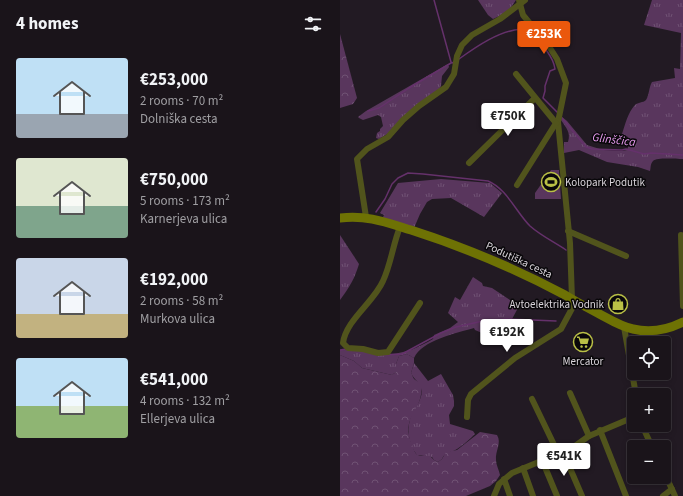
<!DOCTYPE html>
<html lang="en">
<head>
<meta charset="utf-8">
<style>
  :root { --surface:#1a141a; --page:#231d23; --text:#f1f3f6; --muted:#9f9ea2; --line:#383339; --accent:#ea580c }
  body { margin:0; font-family:"Source Sans 3",sans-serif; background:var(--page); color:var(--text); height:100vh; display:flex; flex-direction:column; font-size:15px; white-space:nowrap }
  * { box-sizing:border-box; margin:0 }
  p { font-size:13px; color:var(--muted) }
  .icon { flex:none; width:22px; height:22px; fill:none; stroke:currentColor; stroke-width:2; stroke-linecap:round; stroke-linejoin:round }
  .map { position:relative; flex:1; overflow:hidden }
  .details { display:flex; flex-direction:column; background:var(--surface); width:340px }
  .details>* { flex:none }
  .fabs { position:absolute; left:287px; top:336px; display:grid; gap:8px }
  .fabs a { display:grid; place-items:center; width:44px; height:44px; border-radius:4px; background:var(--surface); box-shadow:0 2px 6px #0003,0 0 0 1px var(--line); font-size:20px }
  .price { position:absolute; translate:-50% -34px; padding:0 9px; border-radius:4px; background:#fff; color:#222; font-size:13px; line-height:26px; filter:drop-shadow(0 1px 2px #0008) }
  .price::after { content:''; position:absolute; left:50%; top:24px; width:12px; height:9px; margin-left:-6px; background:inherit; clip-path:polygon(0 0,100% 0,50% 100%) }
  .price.on { background:var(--accent); color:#fff }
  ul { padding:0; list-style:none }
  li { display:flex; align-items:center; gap:12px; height:100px; padding:0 16px }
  li span { display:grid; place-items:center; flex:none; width:112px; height:80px; border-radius:4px; color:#555 }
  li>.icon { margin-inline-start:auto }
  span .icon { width:48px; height:48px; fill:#fffc; stroke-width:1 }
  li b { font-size:17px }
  h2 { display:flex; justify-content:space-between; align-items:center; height:48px; padding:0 16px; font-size:17px }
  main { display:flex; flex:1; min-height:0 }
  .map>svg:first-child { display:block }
  .grass { fill:url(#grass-tufts) }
  .forest { fill:url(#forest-crowns) }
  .pitch { fill:#59365d }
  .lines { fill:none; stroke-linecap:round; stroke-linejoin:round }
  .stream { stroke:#65316b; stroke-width:1.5 }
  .street { stroke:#51541c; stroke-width:6 }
  .secondary { stroke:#6e7204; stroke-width:9 }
  .labels { text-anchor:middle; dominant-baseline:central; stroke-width:3; stroke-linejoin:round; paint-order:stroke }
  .poi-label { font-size:11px; fill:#d9d4da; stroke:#09070a; text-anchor:start }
  .street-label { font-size:11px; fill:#d9d4da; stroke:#09070a }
  .water-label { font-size:12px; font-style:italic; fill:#ea9df2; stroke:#09070a }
</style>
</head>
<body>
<main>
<section class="details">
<h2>4 homes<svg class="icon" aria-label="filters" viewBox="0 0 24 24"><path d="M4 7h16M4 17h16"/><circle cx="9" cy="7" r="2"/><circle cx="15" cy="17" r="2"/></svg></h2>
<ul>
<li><span style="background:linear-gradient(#bfe0f5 70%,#9aa5b1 0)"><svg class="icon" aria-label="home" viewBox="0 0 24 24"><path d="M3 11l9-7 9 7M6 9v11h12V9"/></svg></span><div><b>€253,000</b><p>2 rooms · 70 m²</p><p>Dolniška cesta</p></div></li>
<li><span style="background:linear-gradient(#dfe7d0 60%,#7fa58c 0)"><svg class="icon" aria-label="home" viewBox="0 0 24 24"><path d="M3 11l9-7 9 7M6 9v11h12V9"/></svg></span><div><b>€750,000</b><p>5 rooms · 173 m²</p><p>Karnerjeva ulica</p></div></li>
<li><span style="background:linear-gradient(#c9d6e8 70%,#c2b280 0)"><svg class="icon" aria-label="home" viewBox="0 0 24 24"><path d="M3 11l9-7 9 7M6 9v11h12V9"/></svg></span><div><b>€192,000</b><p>2 rooms · 58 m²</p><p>Murkova ulica</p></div></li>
<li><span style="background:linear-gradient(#bfe0f5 60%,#8fb573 0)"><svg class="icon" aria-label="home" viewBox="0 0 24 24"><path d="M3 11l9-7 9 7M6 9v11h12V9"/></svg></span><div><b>€541,000</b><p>4 rooms · 132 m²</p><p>Ellerjeva ulica</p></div></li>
</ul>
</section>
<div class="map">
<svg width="343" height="496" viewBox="0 0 343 496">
  <defs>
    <pattern id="grass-tufts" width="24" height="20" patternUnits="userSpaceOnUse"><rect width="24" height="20" fill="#59365d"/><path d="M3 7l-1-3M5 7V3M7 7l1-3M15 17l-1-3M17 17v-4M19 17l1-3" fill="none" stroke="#705274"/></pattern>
    <pattern id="forest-crowns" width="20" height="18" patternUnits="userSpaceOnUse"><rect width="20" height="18" fill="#59365d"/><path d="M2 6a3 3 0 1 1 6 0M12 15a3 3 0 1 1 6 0" fill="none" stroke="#705274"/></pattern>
  </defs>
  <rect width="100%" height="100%" fill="#221a23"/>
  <g class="grass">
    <path d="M138 0H176L168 12 153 19 148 15Z"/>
    <path d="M312 0H343V159C336 159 317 157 313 161 310 164 311 168 310 171L298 167 267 162 239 150 224 153V142H228C231 132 226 128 221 120L222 117 227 121 247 145 263 150 282 151 287 150 289 145 288 137 282 134C285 125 288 112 295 105 298 102 303 103 306 100 309 96 309 87 312 82L335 78 334 68 340 69 341 33 304 25Z"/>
    <path d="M108 64 109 67 102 76 101 86 98 91 49 133 39 139 36 138 37 133 40 131V129L43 126 41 117 38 115 23 120 19 118 18 117 26 111Z"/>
    <path d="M101 179 150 183 162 193 144 217 111 198 92 199 87 202 80 214 74 228 43 218 44 215 40 213 58 183Z"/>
    <path d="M0 235 19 264C15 278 9 288 0 300Z"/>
    <path d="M133 277 142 283 143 286 152 288 179 306 171 321 154 323 157 334 152 341 145 345V339L142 333 135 330 134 328C117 333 82 340 74 358L67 354 59 356 56 364V372L52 375 22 368 14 361 0 355V350C17 348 33 354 50 354 67 353 79 347 93 339L94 335 110 328 118 322 108 313 115 297 120 300Z"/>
    <path d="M74 363 88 381 101 374 113 395 114 401V406L109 415 110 424 133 431 135 434C130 439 123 445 117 449 111 453 105 451 102 459L98 462 94 460 92 457 77 455C68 444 66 427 72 414 76 406 84 397 81 388 80 383 73 378 71 373Z"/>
  </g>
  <g class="forest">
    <path d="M0 34 17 98 13 104 0 108Z"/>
    <path d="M67 354 74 358V363L71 373 74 379 81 384C85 412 58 415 73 447 74 450 75 454 78 455 82 457 87 455 90 456L94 460 98 462 102 459 106 452 117 450 140 432 157 435C162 443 155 451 156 460 156 465 159 470 160 475L156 481 150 486 126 496H0V355L14 361 22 368 52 375 56 372V364L59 356Z"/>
  </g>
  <path class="pitch" d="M211 170H219L221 199H195V193Z"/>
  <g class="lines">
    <g class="stream">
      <path d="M94 0 111 62 112 63 114 62"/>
      <path d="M191 34C201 44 213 55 215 69L210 71 205 86V91L203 98 218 113"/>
      <path d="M119 59C137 46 159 31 181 29"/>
      <path d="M28 111 39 108 69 88 111 63"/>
      <path d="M222 118 246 147 252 149 282 150 286 149 304 154 311 153 343 155"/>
      <path d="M36 212 45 199 52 184 58 178 68 173 83 174 148 181C167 189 176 212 190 226 200 235 214 242 226 250"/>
      <path d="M0 350 6 349"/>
      <path d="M43 355 62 354 101 333 116 327 143 321 166 319 216 321"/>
    </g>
    <g class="street">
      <path d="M179 0 183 15 210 48 217 59 226 83 218 122 230 243 232 299"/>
      <path d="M176 74 216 123 218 122"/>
      <path d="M129 163 195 98"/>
      <path d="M177 185 216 123"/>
      <path d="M26 217 17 159 27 149 48 137 63 120 79 106 106 87 114 74 117 56 122 45 132 35 160 19 185 0"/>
      <path d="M60 227C53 244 51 264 43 281 34 302 6 320 3 343L8 348 23 349 38 353 48 352 80 303"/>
      <path d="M228 231 286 256"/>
      <path d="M341 235 343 306"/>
      <path d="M284 327 296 395"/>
      <path d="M230 393 249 436"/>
      <path d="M192 399 218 453"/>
      <path d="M127 417 128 400 131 394 175 358 221 329 236 301"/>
      <path d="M302 425 312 447"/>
      <path d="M260 430 286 496"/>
      <path d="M223 452 242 496"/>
      <path d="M202 460 217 496"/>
      <path d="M183 468 193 496"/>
      <path d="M324 472 335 496"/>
      <path d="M164 479 170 496"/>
      <path d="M154 496 159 484 172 473 223 452 235 446 249 436 294 417"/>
      <path d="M323 496 332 489"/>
    </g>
    <path class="secondary" d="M0 218C28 215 45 222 71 230 124 247 176 269 225 295 238 303 252 310 265 317 274 322 283 327 293 329 310 333 327 330 343 322"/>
  </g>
  <defs>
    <symbol id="stadium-ring" viewBox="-11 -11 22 22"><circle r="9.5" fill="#09070a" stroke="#bac046" stroke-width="1.5"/><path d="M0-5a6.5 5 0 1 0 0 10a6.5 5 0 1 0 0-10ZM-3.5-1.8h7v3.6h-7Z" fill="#bac046"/></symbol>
    <symbol id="shop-ring" viewBox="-11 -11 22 22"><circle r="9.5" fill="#09070a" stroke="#bac046" stroke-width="1.5"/><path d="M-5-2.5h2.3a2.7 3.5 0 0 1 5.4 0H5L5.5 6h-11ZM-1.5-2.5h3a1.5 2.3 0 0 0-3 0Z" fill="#bac046"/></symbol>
    <symbol id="supermarket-ring" viewBox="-11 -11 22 22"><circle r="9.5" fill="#09070a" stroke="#bac046" stroke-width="1.5"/><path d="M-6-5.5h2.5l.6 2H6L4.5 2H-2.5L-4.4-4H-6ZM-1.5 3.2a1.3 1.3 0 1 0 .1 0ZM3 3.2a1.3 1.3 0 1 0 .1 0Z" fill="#bac046"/></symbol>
  </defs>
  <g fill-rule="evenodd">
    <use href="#stadium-ring" x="200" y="171" width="22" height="22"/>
    <use href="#shop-ring" x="267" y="293" width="22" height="22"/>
    <use href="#supermarket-ring" x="232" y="331" width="22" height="22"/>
  </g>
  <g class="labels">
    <g class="poi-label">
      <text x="225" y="182">Kolopark Podutik</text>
      <text x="264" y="304" text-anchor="end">Avtoelektrika Vodnik</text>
      <text x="243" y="361" text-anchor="middle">Mercator</text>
    </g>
    <g class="street-label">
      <text transform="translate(179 260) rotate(25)">Podutiška cesta</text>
    </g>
    <g class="water-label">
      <text transform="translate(274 140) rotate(7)">Glinščica</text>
    </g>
  </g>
</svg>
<div class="fabs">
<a><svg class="icon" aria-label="locate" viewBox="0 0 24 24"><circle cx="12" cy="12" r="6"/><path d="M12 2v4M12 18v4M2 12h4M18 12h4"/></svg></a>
<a>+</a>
<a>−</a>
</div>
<b class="price on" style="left:204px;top:55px">€253K</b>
<b class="price" style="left:168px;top:137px">€750K</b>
<b class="price" style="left:167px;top:353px">€192K</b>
<b class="price" style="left:224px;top:477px">€541K</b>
</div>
</main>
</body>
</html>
